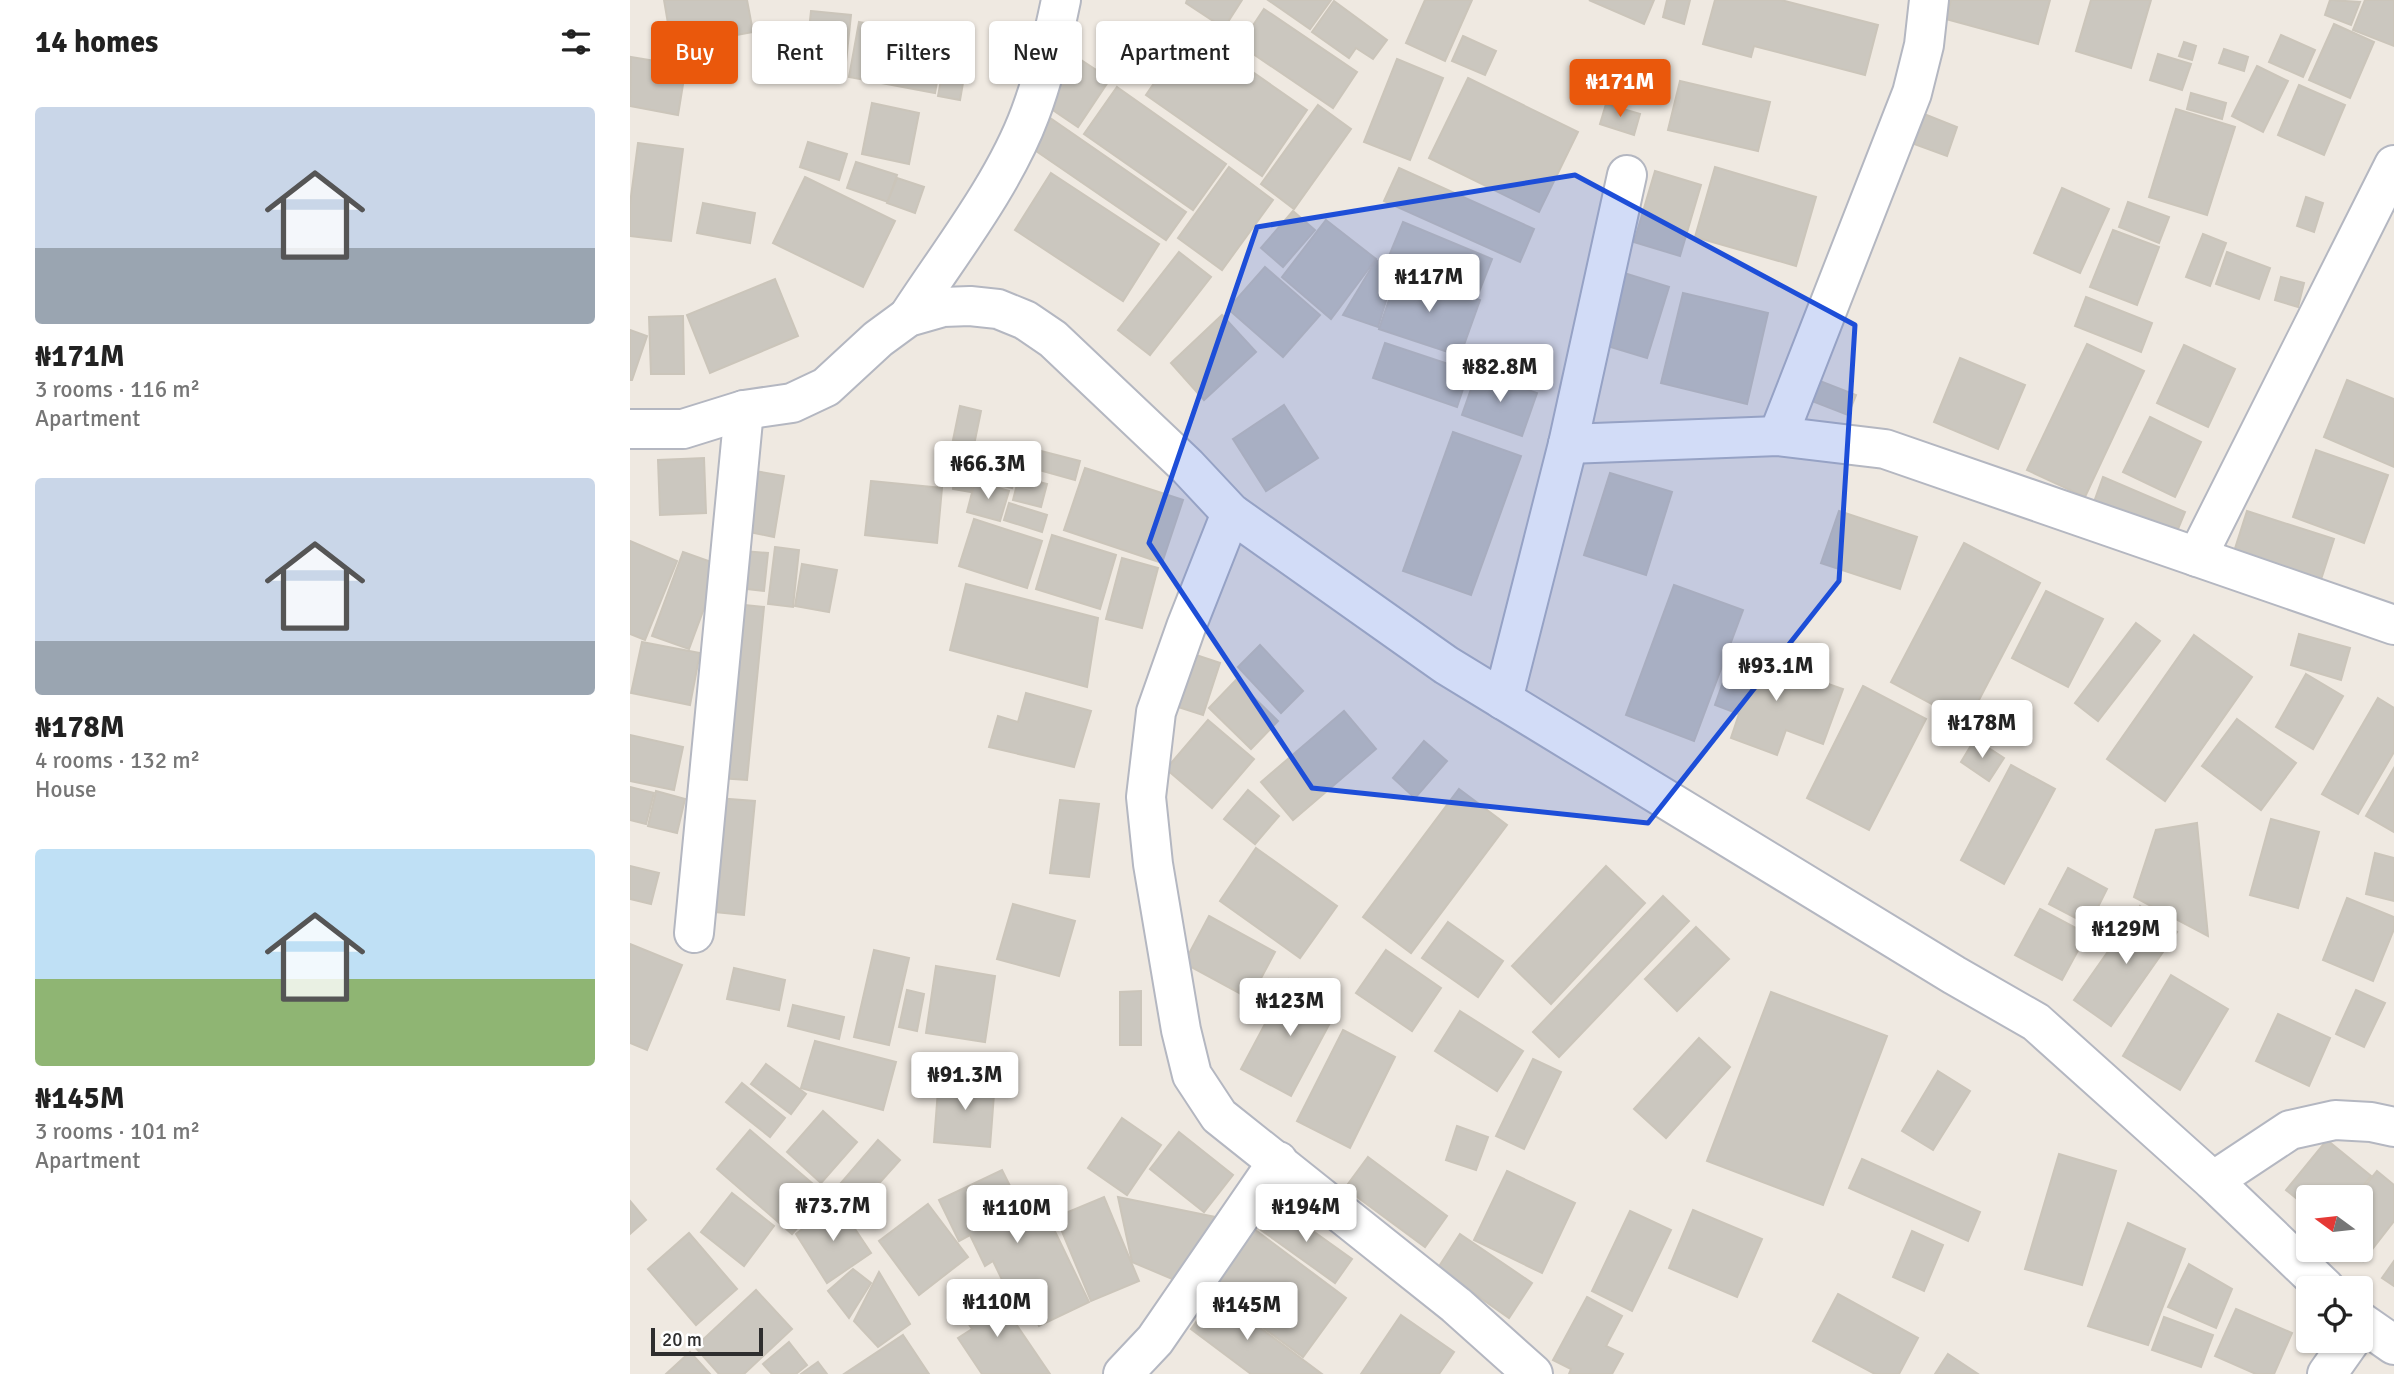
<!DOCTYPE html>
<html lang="en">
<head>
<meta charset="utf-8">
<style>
  :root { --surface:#fff; --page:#f2f2f2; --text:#222; --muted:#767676; --accent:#ea580c }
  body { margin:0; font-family:Signika,sans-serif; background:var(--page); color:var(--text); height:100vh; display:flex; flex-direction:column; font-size:26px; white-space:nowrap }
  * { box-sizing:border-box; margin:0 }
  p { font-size:23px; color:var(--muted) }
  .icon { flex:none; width:38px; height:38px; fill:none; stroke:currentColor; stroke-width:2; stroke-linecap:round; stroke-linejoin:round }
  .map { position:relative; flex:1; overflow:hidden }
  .details { display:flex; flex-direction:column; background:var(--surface); width:630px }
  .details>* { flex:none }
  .hud { position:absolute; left:21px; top:21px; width:665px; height:63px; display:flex; gap:14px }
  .needle { width:46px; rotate:285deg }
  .tools { position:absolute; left:1666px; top:1185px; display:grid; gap:14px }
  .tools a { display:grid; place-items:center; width:77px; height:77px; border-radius:7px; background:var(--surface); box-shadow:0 2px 5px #0004; font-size:35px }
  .scale { position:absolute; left:21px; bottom:18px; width:112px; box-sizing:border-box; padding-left:7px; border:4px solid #2e2e2e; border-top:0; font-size:19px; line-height:24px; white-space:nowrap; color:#2e2e2e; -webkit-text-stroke:5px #fff; paint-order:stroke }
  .price { position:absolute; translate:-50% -60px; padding:0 16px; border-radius:7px; background:#fff; color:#222; font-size:23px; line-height:46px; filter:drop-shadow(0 2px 4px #0008) }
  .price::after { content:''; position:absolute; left:50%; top:42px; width:21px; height:16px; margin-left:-10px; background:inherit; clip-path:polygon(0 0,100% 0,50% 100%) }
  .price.selected { background:var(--accent); color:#fff }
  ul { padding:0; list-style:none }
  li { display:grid; align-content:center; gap:14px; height:371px; padding:0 35px }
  li span { display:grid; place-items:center; height:217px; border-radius:7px; color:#555 }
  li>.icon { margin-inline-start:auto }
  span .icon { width:126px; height:126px; fill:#fffc; stroke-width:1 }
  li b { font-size:30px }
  h2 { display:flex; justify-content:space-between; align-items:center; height:84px; padding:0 35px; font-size:30px }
  .pill { padding:0 24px; border-radius:7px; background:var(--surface); box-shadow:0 2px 5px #0004; font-size:24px; line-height:63px }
  .pill.selected { background:var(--accent); color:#fff }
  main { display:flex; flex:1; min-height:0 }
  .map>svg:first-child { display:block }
  .building { fill:#cbc7bf; stroke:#cbc5ba; stroke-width:2 }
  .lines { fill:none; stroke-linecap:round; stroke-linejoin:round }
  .minor-casing { stroke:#b4b7c1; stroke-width:42 }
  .minor { stroke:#fff; stroke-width:38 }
  .marked { fill:#1d4ed8; fill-opacity:0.2; stroke:#1d4ed8; stroke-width:5; stroke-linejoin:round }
</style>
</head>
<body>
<main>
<section class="details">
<h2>14 homes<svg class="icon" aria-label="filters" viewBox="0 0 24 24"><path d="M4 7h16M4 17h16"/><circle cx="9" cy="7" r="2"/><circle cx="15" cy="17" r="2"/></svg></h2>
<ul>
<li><span style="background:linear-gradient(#c9d6e8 65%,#9aa5b1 0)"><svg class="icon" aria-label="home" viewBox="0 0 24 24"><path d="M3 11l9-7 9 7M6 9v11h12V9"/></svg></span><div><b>₦171M</b><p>3 rooms · 116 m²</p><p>Apartment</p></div></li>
<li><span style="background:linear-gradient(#c9d6e8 75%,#9aa5b1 0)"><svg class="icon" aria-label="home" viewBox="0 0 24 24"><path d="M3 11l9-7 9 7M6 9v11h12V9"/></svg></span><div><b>₦178M</b><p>4 rooms · 132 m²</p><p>House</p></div></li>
<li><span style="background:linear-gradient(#bfe0f5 60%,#8fb573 0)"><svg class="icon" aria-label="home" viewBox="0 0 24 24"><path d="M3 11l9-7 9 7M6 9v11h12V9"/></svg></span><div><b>₦145M</b><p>3 rooms · 101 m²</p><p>Apartment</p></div></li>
</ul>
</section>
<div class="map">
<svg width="1764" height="1374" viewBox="0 0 1764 1374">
  <rect width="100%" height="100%" fill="#efe9e1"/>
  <g class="building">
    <path d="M34 0H117L123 32 42 47Z"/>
    <path d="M557 0H612L594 28 556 3Z"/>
    <path d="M638 0H701L680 29Z"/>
    <path d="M795 0H842L815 61 776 43Z"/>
    <path d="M959 0H1024L1014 24Z"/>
    <path d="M1037 0H1060L1054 24 1033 17Z"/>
    <path d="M1085 0H1151L1248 25 1235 75 1124 46 1121 57 1073 44Z"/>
    <path d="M1321 0H1420L1408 44 1316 19Z"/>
    <path d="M1461 0H1521L1501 68 1446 51Z"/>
    <path d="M1700 0 1730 2 1721 25 1695 15Z"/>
    <path d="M1735 0H1764V46L1723 30Z"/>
    <path d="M704 1 757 40 743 59 726 48 719 58 682 32Z"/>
    <path d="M634 9 727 72 703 108 610 45Z"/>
    <path d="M181 11 221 15 214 81 174 78Z"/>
    <path d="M229 22 315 37 305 93 219 77Z"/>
    <path d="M1704 24 1744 42 1720 98 1679 80Z"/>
    <path d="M561 29 677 110 632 176 516 95Z"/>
    <path d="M320 33 341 37 330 100 308 96Z"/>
    <path d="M1651 35 1685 50 1673 77 1639 62Z"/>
    <path d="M833 36 866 51 855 75 822 61Z"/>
    <path d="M1554 42 1566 46 1562 60 1549 56Z"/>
    <path d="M1594 49 1618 57 1614 71 1589 63Z"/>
    <path d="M442 54 480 79 448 127 411 102Z"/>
    <path d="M1528 54 1561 64 1552 90 1520 80Z"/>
    <path d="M1 57 56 66 48 115 0 106Z"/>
    <path d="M767 59 813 78 780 160 734 142Z"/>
    <path d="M1627 66 1658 81 1633 132 1602 116Z"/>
    <path d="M838 78 948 132 909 212 799 158Z"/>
    <path d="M1050 81 1140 102 1128 151 1038 130Z"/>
    <path d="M1669 85 1715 105 1694 155 1648 135Z"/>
    <path d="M487 87 596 164 563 210 454 134Z"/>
    <path d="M1561 93 1596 103 1592 119 1557 109Z"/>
    <path d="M242 103 289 113 279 164 232 154Z"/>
    <path d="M976 104 1010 114 1004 135 970 124Z"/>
    <path d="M688 105 721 129 664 209 631 184Z"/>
    <path d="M1546 109 1605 127 1577 215 1519 197Z"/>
    <path d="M413 113 556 212 536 240 393 142Z"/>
    <path d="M1294 114 1327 127 1317 156 1284 144Z"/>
    <path d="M178 142 217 154 209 180 170 167Z"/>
    <path d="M8 143 53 149 41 241 0 236V204Z"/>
    <path d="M226 162 267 175 258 202 217 188Z"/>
    <path d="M599 167 643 200 592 270 548 238Z"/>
    <path d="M1085 167 1186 197 1166 266 1065 237Z"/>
    <path d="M769 168 904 229 890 262 754 201Z"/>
    <path d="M1025 171 1071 185 1050 256 1004 242Z"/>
    <path d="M421 173 529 244 493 301 385 230Z"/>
    <path d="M175 177 265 221 233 287 143 243Z"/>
    <path d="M267 178 294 187 285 213 257 203Z"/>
    <path d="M1432 188 1479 209 1450 273 1404 253Z"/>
    <path d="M1676 197 1693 203 1684 232 1667 226Z"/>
    <path d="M1498 202 1539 217 1529 243 1489 227Z"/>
    <path d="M73 203 125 213 120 243 67 233Z"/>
    <path d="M663 211 685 230 653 267 631 248Z"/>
    <path d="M696 220 746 259 701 319 652 277Z"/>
    <path d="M773 222 862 259 849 292 759 256Z"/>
    <path d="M1483 230 1529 247 1507 305 1460 287Z"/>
    <path d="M1573 234 1596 243 1580 286 1556 277Z"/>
    <path d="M549 252 581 277 520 355 488 330Z"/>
    <path d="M1597 252 1640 268 1629 299 1586 284Z"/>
    <path d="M746 260 765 271 748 327 713 315Z"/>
    <path d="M635 267 690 315 653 357 598 309Z"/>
    <path d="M769 271 850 300 830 356 749 329Z"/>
    <path d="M994 273 1039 287 1017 358 971 344Z"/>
    <path d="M1651 277 1674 283 1668 307 1645 300Z"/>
    <path d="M145 279 168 336 80 373 57 315Z"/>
    <path d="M1053 293 1138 313 1117 404 1031 383Z"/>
    <path d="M1456 297 1522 323 1511 352 1445 326Z"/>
    <path d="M592 315 626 352 574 400 541 363Z"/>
    <path d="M53 316 54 374H21L19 317Z"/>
    <path d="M0 330 17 336 2 380H0Z"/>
    <path d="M755 343 839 371 827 407 743 378Z"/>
    <path d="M1457 344 1514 371 1455 497 1397 470Z"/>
    <path d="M1554 345 1605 369 1578 427 1527 403Z"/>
    <path d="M1330 358 1395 385 1368 449 1304 422Z"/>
    <path d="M847 372 907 393 892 436 832 415Z"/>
    <path d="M1177 376 1226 395 1218 415 1169 396Z"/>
    <path d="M1717 380 1764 399V467L1694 437Z"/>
    <path d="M654 405 688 458 636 491 603 439Z"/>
    <path d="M330 406 351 411 344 445 323 440Z"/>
    <path d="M1520 417 1571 442 1545 497 1493 472Z"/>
    <path d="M823 432 891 456 841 595 773 571Z"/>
    <path d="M407 450 450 461 445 480 402 468Z"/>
    <path d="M1686 450 1758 475 1734 543 1663 517Z"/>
    <path d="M354 452 389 462 382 488 347 479Z"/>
    <path d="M328 455 346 458 341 492 323 489Z"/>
    <path d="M74 458 76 513 30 515 28 460Z"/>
    <path d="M455 468 553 500 532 563 434 530Z"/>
    <path d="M125 471 154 476 144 537 114 531Z"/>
    <path d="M980 473 1042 492 1016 575 954 555Z"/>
    <path d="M389 477 417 484 411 507 383 500Z"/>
    <path d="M1473 477 1555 512 1541 546 1460 513Z"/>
    <path d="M241 481 312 488 307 543 235 535Z"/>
    <path d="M345 481 379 491 370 521 337 512Z"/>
    <path d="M379 503 417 515 412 532 374 520Z"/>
    <path d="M1209 511 1287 537 1270 589 1191 563Z"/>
    <path d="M1617 511 1704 539 1687 592 1600 564Z"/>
    <path d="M344 519 412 541 397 588 329 566Z"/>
    <path d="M422 535 486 555 470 609 406 589Z"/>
    <path d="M0 541 47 561 15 640 0 634Z"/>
    <path d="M1334 543 1410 583 1337 723 1261 682Z"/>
    <path d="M145 547 169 550 163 607 138 604Z"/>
    <path d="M113 551 138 553 134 591 109 588Z"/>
    <path d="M53 552 90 565 59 649 22 636Z"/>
    <path d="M492 558 528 568 512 628 476 619Z"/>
    <path d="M172 564 207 570 199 612 165 606Z"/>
    <path d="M336 584 468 618 457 687 320 650Z"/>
    <path d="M1044 585 1113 610 1064 741 996 715Z"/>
    <path d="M1416 591 1473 619 1438 687 1382 658Z"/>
    <path d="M105 604 134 607 117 780 89 778Z"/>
    <path d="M1506 623 1530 641 1468 721 1445 703Z"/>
    <path d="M1669 634 1720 648 1711 680 1661 665Z"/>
    <path d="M1564 635 1622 677 1535 801 1477 759Z"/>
    <path d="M12 642 70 653 60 705 1 693Z"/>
    <path d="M630 645 673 691 651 713 608 667Z"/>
    <path d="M554 651 590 663 573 715 536 703Z"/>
    <path d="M1104 651 1213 689 1193 744 1156 730 1147 755 1101 738 1109 714 1085 705Z"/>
    <path d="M1676 674 1713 696 1683 749 1646 727Z"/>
    <path d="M606 680 648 721 621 749 579 708Z"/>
    <path d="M1233 686 1296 719 1239 830 1177 798Z"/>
    <path d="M396 693 461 711 444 767 359 747 368 716 388 722Z"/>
    <path d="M1748 698 1764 708V752L1728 814 1692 794Z"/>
    <path d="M714 711 746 749 663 820 631 782Z"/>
    <path d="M1607 719 1666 763 1631 810 1572 766Z"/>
    <path d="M578 720 624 759 582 808 536 769Z"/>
    <path d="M0 735 53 747 44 790 0 781Z"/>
    <path d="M1345 739 1374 758 1359 781 1331 762Z"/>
    <path d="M794 741 817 761 785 798 763 778Z"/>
    <path d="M1381 765 1425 789 1374 884 1331 860Z"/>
    <path d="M1764 768V832L1736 816Z"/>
    <path d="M0 787 24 793 16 824 0 820Z"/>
    <path d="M829 789 877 825 781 953 733 917Z"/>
    <path d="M618 790 649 816 625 844 594 819Z"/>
    <path d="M26 791 55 799 47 833 18 826Z"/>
    <path d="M86 798 125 801 114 915 75 911Z"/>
    <path d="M430 800 469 804 459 877 420 873Z"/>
    <path d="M1641 819 1689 832 1668 908 1620 895Z"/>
    <path d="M1567 823 1578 936 1504 897 1526 830Z"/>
    <path d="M626 848 707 906 670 958 590 901Z"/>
    <path d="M1745 853 1764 858V901L1736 894Z"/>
    <path d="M0 866 29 873 21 904 0 899Z"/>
    <path d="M976 866 1015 903 921 1004 882 966Z"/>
    <path d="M1438 868 1477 889 1459 925 1419 904Z"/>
    <path d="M1033 896 1059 921 929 1057 903 1032Z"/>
    <path d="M1717 898 1764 917V929L1743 981 1693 960Z"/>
    <path d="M383 904 445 921 429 976 367 959Z"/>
    <path d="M1510 906 1547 932 1481 1026 1444 1000Z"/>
    <path d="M1410 909 1457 934 1432 980 1385 955Z"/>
    <path d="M579 916 645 952 620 999 554 963Z"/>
    <path d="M818 922 873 961 848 997 792 958Z"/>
    <path d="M1066 927 1099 959 1047 1011 1015 979Z"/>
    <path d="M0 944 52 965 17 1050 0 1043Z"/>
    <path d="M244 950 279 958 259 1045 224 1037Z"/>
    <path d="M756 950 811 988 782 1031 726 993Z"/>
    <path d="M306 966 365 976 355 1042 296 1033Z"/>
    <path d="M104 968 155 980 149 1010 97 999Z"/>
    <path d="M1541 975 1598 1009 1550 1090 1493 1056Z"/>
    <path d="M659 979 709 1006 661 1096 611 1069Z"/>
    <path d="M277 990 294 994 287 1031 269 1027Z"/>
    <path d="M1726 990 1755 1003 1734 1047 1706 1034Z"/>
    <path d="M511 991V1045H490V992Z"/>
    <path d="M1141 992 1257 1036 1193 1205 1077 1161Z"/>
    <path d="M163 1005 214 1017 209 1039 158 1026Z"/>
    <path d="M830 1011 893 1051 867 1091 805 1051Z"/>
    <path d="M1648 1014 1700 1038 1679 1086 1626 1061Z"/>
    <path d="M713 1030 765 1057 720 1148 667 1121Z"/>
    <path d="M1069 1038 1100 1067 1036 1138 1004 1109Z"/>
    <path d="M185 1041 266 1062 253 1110 171 1088Z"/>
    <path d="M903 1059 931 1072 894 1149 866 1136Z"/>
    <path d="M136 1064 176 1094 161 1114 121 1084Z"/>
    <path d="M1308 1071 1340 1091 1303 1150 1272 1131Z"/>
    <path d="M309 1077 365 1081 360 1147 304 1142Z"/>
    <path d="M112 1083 155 1118 140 1137 96 1102Z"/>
    <path d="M193 1111 227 1142 191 1183 157 1152Z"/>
    <path d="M492 1118 531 1145 497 1195 458 1168Z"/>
    <path d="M827 1126 858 1137 846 1170 816 1160Z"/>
    <path d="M120 1130 196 1195 162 1234 87 1169Z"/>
    <path d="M549 1132 603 1175 574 1212 520 1169Z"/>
    <path d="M248 1140 270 1160 226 1209 205 1190Z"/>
    <path d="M1697 1140 1741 1176 1724 1197H1678V1208L1656 1190Z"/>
    <path d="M1429 1154 1486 1171 1452 1285 1395 1269Z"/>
    <path d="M738 1157 817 1216 795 1247 715 1188Z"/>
    <path d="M1232 1159 1350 1212 1338 1241 1219 1188Z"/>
    <path d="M372 1170 384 1194 398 1187 413 1220 418 1217 459 1302 409 1326 399 1306 394 1309 381 1283 375 1286 363 1261 355 1266 340 1235 329 1241 309 1200Z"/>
    <path d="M877 1171 945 1203 912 1273 844 1240Z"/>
    <path d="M1747 1171 1764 1185V1221L1733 1261 1719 1250H1731V1197H1726Z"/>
    <path d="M102 1193 144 1226 114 1266 71 1232Z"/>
    <path d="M474 1197 509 1281 461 1301 426 1217Z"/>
    <path d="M488 1197 590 1218 547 1281 502 1262Z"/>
    <path d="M0 1201 16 1220 0 1234Z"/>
    <path d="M207 1202 241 1253 197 1283 166 1234Z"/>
    <path d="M298 1204 338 1257 289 1295 249 1241Z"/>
    <path d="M648 1206 722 1259 705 1283 631 1230Z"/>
    <path d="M1063 1210 1132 1239 1107 1297 1039 1268Z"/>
    <path d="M1000 1211 1041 1230 1002 1311 962 1291Z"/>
    <path d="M1498 1223 1555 1249 1518 1345 1458 1326Z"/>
    <path d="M620 1226 716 1298 673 1357 576 1286Z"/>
    <path d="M1282 1231 1313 1245 1294 1291 1263 1277Z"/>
    <path d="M59 1233 107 1289 66 1325 18 1269Z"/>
    <path d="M830 1234 902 1283 879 1318 808 1268Z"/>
    <path d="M1764 1261V1286L1752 1278Z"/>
    <path d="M1559 1264 1602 1289 1586 1328 1538 1307Z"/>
    <path d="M223 1269 241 1283 219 1318 198 1291Z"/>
    <path d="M249 1272 280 1324 248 1347 224 1321Z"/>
    <path d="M360 1286 420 1374H352L328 1338 342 1329 328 1308Z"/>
    <path d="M126 1290 162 1329 114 1374H89L65 1347Z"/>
    <path d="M1208 1294 1288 1338 1269 1374H1245L1183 1341Z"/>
    <path d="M586 1295 692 1374H621L561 1329Z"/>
    <path d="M957 1297 992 1316 976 1346 993 1354 982 1374H939L941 1369 923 1360Z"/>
    <path d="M1606 1309 1662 1333 1644 1374H1626L1585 1356Z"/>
    <path d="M771 1315 824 1352 809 1374H731Z"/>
    <path d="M1534 1317 1583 1335 1571 1367 1522 1350Z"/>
    <path d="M273 1335 299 1374H214Z"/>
    <path d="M159 1342 177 1365 166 1374H142L133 1364Z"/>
    <path d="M60 1352 80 1374H36Z"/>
    <path d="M1318 1354 1348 1374H1305Z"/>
    <path d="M188 1362 197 1374H171Z"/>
  </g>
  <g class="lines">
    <defs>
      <g id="minor">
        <path d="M278 317C319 254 374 184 400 114 414 77 423 39 431 0"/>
        <path d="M0 429H53L114 410 162 403 196 387 248 339 278 317 313 307 340 306 368 309 395 320 423 339 557 466 601 513 816 665 1324 975 1406 1022 1583 1181 1695 1288"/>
        <path d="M1148 436 1282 93 1294 45 1299 0"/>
        <path d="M938 444 1148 436 1255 449 1764 625"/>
        <path d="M601 513 556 627 526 712 516 797 523 864 551 1030 562 1075 589 1116 826 1305 903 1374"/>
        <path d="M1567 557 1764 165"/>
        <path d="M873 700 938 444 997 175"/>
        <path d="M64 933 114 410"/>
        <path d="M1583 1181 1660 1130 1705 1120 1741 1122 1764 1127"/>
        <path d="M1731 1322 1764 1345"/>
        <path d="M493 1374 525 1340 648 1161"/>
        <path d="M1697 1374 1721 1340"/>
      </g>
    </defs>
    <use href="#minor" class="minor-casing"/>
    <use href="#minor" class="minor"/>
  </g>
  <path class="marked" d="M945 175 1225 325 1209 581 1018 823 682 788 519 543 627 227Z"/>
</svg>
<div class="tools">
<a><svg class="needle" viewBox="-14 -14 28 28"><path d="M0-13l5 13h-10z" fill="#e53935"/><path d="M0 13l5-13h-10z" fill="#767676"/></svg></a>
<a><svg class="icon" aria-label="locate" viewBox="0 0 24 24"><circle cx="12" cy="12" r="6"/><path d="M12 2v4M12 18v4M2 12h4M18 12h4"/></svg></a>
</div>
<div class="scale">20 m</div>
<b class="price selected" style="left:990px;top:119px">₦171M</b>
<b class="price" style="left:799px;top:314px">₦117M</b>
<b class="price" style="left:870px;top:404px">₦82.8M</b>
<b class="price" style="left:358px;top:501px">₦66.3M</b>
<b class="price" style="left:1146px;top:703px">₦93.1M</b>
<b class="price" style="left:1352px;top:760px">₦178M</b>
<b class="price" style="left:1496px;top:966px">₦129M</b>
<b class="price" style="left:660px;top:1038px">₦123M</b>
<b class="price" style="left:335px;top:1112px">₦91.3M</b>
<b class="price" style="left:203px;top:1243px">₦73.7M</b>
<b class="price" style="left:676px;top:1244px">₦194M</b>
<b class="price" style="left:387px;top:1245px">₦110M</b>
<b class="price" style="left:367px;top:1339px">₦110M</b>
<b class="price" style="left:617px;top:1342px">₦145M</b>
<div class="hud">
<a class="pill selected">Buy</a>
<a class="pill">Rent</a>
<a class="pill">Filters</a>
<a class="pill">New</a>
<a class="pill">Apartment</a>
</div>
</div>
</main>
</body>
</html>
